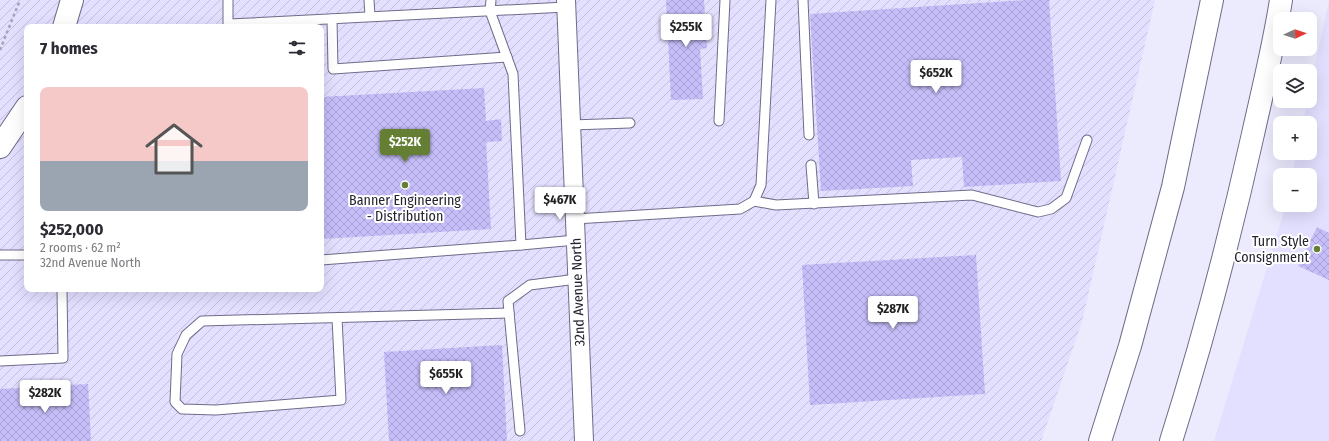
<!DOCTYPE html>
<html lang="en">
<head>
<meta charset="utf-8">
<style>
  :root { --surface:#fff; --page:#f7f7f7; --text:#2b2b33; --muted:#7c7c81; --line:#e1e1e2; --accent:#647f33 }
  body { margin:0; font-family:"Fira Sans Condensed",sans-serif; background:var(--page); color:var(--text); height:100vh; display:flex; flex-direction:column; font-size:15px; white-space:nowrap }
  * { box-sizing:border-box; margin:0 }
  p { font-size:13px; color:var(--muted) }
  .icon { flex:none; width:22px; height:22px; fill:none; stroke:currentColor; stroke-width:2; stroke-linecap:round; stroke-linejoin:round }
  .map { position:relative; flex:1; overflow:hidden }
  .panel { position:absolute; left:24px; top:24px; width:300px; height:268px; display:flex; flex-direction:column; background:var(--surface); border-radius:8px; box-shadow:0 4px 16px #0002 }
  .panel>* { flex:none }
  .needle { width:26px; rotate:87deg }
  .controls { position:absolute; left:1273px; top:12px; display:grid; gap:8px }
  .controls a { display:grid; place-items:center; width:44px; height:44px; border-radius:8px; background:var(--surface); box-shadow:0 4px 16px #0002; font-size:20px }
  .price { position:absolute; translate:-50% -34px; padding:0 9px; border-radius:4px; background:#fff; color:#222; font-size:13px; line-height:26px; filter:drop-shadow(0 1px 2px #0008) }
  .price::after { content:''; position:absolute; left:50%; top:24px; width:12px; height:9px; margin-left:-6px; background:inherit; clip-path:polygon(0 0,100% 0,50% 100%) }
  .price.on { background:var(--accent); color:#fff }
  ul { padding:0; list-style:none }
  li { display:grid; align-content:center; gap:8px; height:212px; padding:0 16px }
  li+li { border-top:1px solid var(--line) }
  li span { display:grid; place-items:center; height:124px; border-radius:8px; color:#555 }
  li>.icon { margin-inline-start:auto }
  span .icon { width:72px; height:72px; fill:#fffc; stroke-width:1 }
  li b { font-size:17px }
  h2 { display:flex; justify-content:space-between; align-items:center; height:48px; padding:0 16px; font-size:17px }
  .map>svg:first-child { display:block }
  .built { fill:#e2dfff }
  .industrial { fill:url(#industrial-furrows); fill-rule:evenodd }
  .building { fill:url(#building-cross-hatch) }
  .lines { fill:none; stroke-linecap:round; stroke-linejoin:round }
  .service-casing { stroke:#6f6c89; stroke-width:11 }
  .minor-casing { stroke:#6f6c89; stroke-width:20 }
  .tertiary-casing { stroke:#6f6c89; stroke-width:24 }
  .primary-casing { stroke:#6f6c89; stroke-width:24 }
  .path { stroke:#a4a3b3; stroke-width:2.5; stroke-dasharray:3 3; stroke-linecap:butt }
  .service { stroke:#fff; stroke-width:9 }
  .minor { stroke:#fff; stroke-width:18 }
  .tertiary { stroke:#fff; stroke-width:22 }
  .primary { stroke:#fff; stroke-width:22 }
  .poi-dot { fill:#647f33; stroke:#fff; stroke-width:1.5 }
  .labels { text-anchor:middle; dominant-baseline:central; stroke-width:4; stroke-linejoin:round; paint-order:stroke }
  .poi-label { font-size:14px; fill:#25232f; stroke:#fff }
  .street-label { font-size:14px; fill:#25232f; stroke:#fff }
</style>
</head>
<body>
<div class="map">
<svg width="1329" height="441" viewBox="0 0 1329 441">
  <defs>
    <pattern id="industrial-furrows" width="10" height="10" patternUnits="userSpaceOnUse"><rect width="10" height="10" fill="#e2dfff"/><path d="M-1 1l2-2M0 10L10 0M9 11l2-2" fill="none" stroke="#c2bfdb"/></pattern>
    <pattern id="building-cross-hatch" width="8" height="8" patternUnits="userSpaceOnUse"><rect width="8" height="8" fill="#c5bef9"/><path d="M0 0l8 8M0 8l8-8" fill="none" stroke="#a9a3d6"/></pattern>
  </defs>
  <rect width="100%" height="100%" fill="#ecebfe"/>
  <path class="built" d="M1329 0V441H1214L1286 205H1310V175H1292L1297 153H1310V123H1303L1307 101H1310V89Z"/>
  <path class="industrial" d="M0 0H1155L1082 322 1041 441H0ZM27 27H321V289H27Z"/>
  <g class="building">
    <path d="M666 0H704L707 48 700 49 703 99 671 100Z"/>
    <path d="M1027 0H1049L1061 181 964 187 962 157 911 160 913 186 821 191 810 14Z"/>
    <path d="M484 88 486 121 501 119 502 141 486 142 491 229 321 239V97Z"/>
    <path d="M1317 227 1329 233V280L1298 266Z"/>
    <path d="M976 255 985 394 810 405 802 265Z"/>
    <path d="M502 345 507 441H389L384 352Z"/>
    <path d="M88 384 91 441H0V389Z"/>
  </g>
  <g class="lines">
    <defs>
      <g id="service">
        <path d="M369 0 370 16"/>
        <path d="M491 0 490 11 513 74 521 245 576 240"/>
        <path d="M803 0 809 135"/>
        <path d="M332 19 333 69 507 57"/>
        <path d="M229 24 566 7"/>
        <path d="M228 27V0"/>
        <path d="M719 121 725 0"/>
        <path d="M571 125 630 123"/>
        <path d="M811 165 814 204"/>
        <path d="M754 201 776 205 972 195 1038 212 1051 209 1066 198 1087 140"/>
        <path d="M575 219 740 209 754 201 761 185 771 0"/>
        <path d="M0 255H27"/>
        <path d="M321 260 521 245"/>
        <path d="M337 318 341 400 216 410 182 409 175 402 177 354 186 335 202 321 509 313"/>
        <path d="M0 361 63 358 62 289"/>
        <path d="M520 431 508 301 530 285 577 279"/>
      </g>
      <path id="minor" d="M566 0 584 441"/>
      <g id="tertiary">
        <path d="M64 27 72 0"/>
        <path d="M0 147 27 107"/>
      </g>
      <g id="primary">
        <path d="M1100 441 1130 346 1173 187 1212 0"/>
        <path d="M1171 441C1203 340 1230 237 1253 134 1263 89 1274 45 1281 0"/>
      </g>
    </defs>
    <use href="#service" class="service-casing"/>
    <use href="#minor" class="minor-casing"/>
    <use href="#tertiary" class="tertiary-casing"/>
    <use href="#primary" class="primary-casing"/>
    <path class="path" d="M0 50 20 0"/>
    <use href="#service" class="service"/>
    <use href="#minor" class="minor"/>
    <use href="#tertiary" class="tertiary"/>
    <use href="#primary" class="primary"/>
  </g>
  <g class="poi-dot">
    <circle cx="405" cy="185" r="4"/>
    <circle cx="1317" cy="249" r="4"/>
  </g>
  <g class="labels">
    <g class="poi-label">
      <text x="405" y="200">Banner Engineering<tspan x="405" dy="16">- Distribution</tspan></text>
      <text x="1309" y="241" text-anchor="end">Turn Style<tspan x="1309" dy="16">Consignment</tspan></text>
    </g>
    <g class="street-label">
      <text transform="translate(578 292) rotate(-92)">32nd Avenue North</text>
    </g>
  </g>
</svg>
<div class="controls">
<a><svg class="needle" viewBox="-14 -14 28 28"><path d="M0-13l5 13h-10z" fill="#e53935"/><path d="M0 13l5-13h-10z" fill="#7c7c81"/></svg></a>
<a><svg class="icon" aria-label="layers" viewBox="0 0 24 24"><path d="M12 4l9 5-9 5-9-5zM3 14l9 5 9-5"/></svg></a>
<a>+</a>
<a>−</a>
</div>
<b class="price" style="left:686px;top:48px">$255K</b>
<b class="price" style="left:936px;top:94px">$652K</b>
<b class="price on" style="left:405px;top:163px">$252K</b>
<b class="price" style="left:560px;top:221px">$467K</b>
<b class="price" style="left:893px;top:330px">$287K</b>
<b class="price" style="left:446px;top:395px">$655K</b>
<b class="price" style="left:45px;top:414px">$282K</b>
<section class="panel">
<h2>7 homes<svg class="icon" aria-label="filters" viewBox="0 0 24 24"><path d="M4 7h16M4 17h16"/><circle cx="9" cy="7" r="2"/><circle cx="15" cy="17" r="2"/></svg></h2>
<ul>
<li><span style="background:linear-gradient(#f6c9c9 60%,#9aa5b1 0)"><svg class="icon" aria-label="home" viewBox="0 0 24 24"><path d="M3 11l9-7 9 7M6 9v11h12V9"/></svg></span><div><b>$252,000</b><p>2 rooms · 62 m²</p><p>32nd Avenue North</p></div></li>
</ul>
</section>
</div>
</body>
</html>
